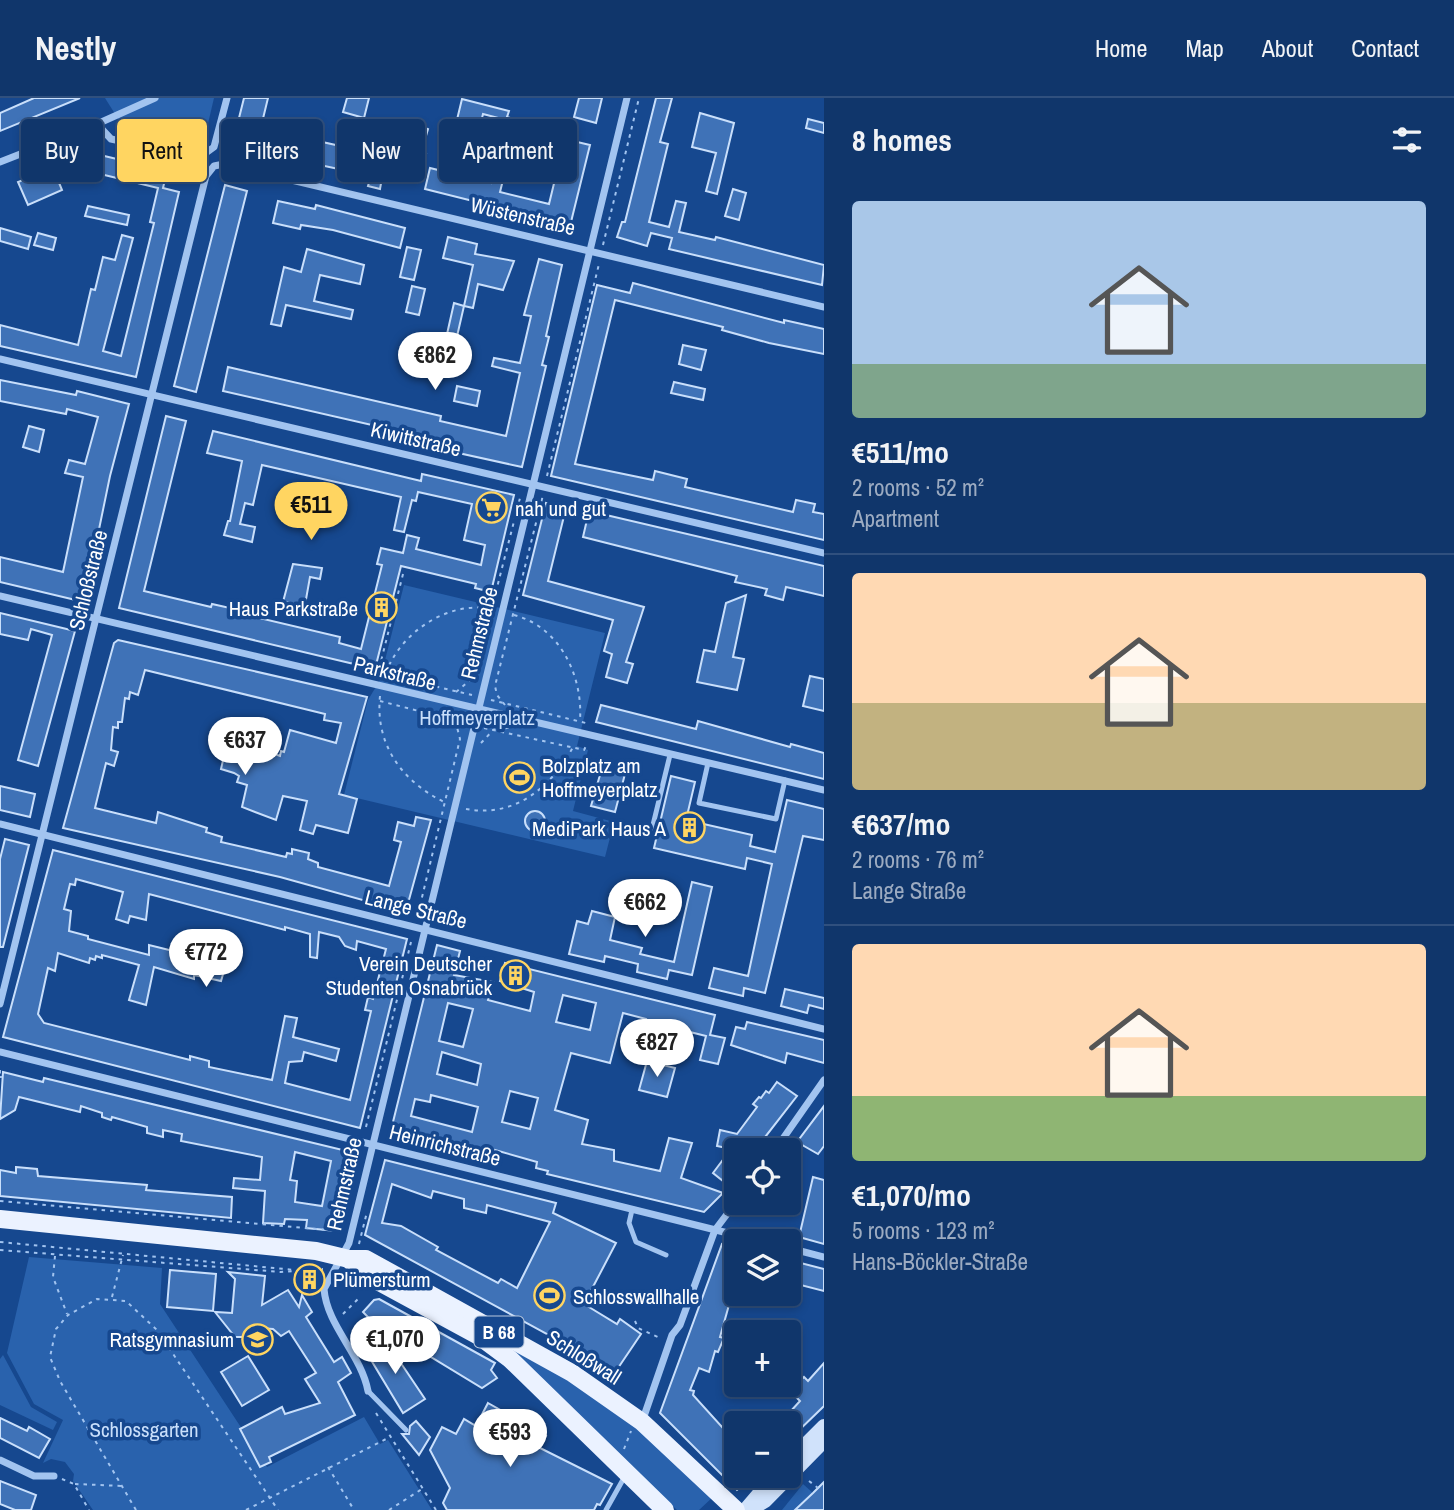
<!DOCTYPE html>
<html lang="en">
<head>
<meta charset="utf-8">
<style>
  :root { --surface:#10366b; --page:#193e71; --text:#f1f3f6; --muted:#9cabc1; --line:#30507e; --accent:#ffd561 }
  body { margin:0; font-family:"Archivo Narrow",sans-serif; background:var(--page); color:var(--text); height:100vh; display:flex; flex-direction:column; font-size:26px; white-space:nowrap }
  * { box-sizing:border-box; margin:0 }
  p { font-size:23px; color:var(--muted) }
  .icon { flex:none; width:38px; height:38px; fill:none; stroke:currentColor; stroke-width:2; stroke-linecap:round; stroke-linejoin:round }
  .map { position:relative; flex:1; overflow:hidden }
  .drawer { display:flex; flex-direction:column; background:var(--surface); width:630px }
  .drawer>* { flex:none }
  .guide { position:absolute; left:21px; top:21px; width:665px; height:63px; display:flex; gap:14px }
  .buttons { position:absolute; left:724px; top:1040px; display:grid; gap:14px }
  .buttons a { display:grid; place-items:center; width:77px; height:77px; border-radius:7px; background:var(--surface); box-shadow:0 4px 10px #0003,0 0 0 2px var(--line); font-size:35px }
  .price { position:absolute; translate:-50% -60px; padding:0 16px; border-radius:24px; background:#fff; color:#222; font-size:23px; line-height:46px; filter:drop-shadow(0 2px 4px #0008) }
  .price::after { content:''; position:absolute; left:50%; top:42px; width:21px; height:16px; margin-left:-10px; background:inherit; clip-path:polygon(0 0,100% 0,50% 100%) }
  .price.on { background:var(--accent); color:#111 }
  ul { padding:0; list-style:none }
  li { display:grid; align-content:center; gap:14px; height:371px; padding:0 28px }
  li+li { border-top:2px solid var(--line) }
  li span { display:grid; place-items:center; height:217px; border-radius:7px; color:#555 }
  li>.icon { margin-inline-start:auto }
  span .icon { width:126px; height:126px; fill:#fffc; stroke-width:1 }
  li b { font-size:30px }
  h2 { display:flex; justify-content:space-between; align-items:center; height:84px; padding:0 28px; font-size:30px }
  .tag { padding:0 24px; border-radius:7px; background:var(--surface); box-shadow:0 4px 10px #0003,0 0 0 2px var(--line); font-size:24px; line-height:63px }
  .tag.on { background:var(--accent); color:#111 }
  header { display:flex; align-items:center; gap:42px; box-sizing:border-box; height:98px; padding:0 35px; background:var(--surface); border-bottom:2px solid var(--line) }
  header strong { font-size:33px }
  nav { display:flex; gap:38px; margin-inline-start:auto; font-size:24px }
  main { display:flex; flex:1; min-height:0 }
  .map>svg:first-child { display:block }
  .green { fill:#2962ad }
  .building { fill:#3f72b7; stroke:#c9dffb; stroke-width:2; fill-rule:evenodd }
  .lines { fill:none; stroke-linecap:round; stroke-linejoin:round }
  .path { stroke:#a2c4f0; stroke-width:2; stroke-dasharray:3.5 5; stroke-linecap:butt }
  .service { stroke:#a2c4f0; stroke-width:5 }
  .minor { stroke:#a2c4f0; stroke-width:7 }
  .secondary { stroke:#d0e2fb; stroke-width:14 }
  .primary { stroke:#ebf2ff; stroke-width:18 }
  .labels { text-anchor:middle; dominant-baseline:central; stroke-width:7; stroke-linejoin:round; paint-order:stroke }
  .shield { fill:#16488f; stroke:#b9c8dd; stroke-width:2 }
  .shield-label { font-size:19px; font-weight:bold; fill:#fff }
  .street-label { font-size:21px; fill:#fff; stroke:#16488f }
  .poi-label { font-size:21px; fill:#fff; stroke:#16488f; text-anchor:start }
  .park-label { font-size:21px; fill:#c9dffb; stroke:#16488f }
</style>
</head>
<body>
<header>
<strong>Nestly</strong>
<nav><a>Home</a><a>Map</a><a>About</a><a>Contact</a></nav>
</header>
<main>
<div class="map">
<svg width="824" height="1412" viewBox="0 0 824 1412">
  <rect width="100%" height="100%" fill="#16488f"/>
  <g class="green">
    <path d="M105 0H214L202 51 127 35Z"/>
    <path d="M404 487 605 535 577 648 588 652 573 713 614 724 605 759 344 697 368 602 380 582Z"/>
    <path d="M29 1159 162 1170 160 1206 267 1369 364 1319 380 1346 388 1342 432 1412H93L73 1383 74 1376 65 1364 51 1361 43 1365 63 1322 34 1306 7 1255Z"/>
    <path d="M488 1234 570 1281 621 1316 714 1398 699 1412H677L530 1270Z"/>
    <path d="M3 1257 31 1309 57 1324 53 1332 0 1307V1261Z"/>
    <path d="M803 1386 813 1395 797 1412H782Z"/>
  </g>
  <g class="building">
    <path d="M34 0H80L0 33V15Z"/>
    <path d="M244 0H268L259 37 298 46 300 39 407 63 402 84 382 80 380 91 368 88 371 78 232 48Z"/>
    <path d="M347 0H369L364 20 343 14Z"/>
    <path d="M579 0H602L596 25 574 19Z"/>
    <path d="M656 0H672L660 44 668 46 649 124 669 129 676 103 686 105 679 134 715 142 716 139 824 167 822 187 669 151 672 140 651 135 647 148 617 139 622 124H625Z"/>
    <path d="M462 1 509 13 506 22 483 16 477 40 454 34Z"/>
    <path d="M700 15 734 25 717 96 706 93 716 55 692 49Z"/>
    <path d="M507 19 520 23 517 39 503 35Z"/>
    <path d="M401 21 428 31 423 48 396 41Z"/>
    <path d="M808 21 824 25V35L806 30Z"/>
    <path d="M573 43 590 47 570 128 493 111V108L425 91 430 70 491 85 495 67 506 70 500 94 549 106 558 69 566 71Z"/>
    <path d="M413 53 426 56 423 69 410 65Z"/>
    <path d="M96 56 167 73 163 90 179 94 136 279 0 248V227L78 247 91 191 95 192 103 159 115 162 122 137 133 140 103 253 121 258 154 125 150 124 158 90 92 74Z"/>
    <path d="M53 70 62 92 28 107 18 84Z"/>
    <path d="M225 87 247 93 196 294 174 288Z"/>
    <path d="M733 91 746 95 739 122 725 118Z"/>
    <path d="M278 103 315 111 316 107 405 130 400 150 333 132 301 127 300 131 273 125Z"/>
    <path d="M88 108 129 117 127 127 85 118Z"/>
    <path d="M0 130 31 139 28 151 0 143Z"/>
    <path d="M38 135 56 140 53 152 34 147Z"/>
    <path d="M448 139 477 146 475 156 514 163 503 192 478 186 473 210 464 208 473 167 443 160Z"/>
    <path d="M407 149 421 152 414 182 400 179Z"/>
    <path d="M307 151 364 167 360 186 320 177 314 203 353 212 351 221 286 207 281 228 271 226 284 169 301 174Z"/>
    <path d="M539 161 562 167 546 238 549 239 542 267 546 268 522 369 431 349 433 341 223 293 228 269 441 318 440 323 506 338 520 275 492 268 494 260 520 265 531 218 524 217Z"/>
    <path d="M633 185 784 225V222L824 231V256L769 245 722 232 723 229 615 202 575 366 653 382 655 373 687 381 685 389 793 414 796 402 815 406 813 414 824 416V442L551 378 597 187 630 195Z"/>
    <path d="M412 188 425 191 419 217 406 214Z"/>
    <path d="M454 205 464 208 455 247 445 245Z"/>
    <path d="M683 247 706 252 701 272 679 266Z"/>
    <path d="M0 282 76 297 77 293 129 306 110 378 84 504 0 484V459L63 474 83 379 65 375 69 362 85 366 98 319 67 311 66 316 0 303Z"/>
    <path d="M674 284 705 291 703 302 671 295Z"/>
    <path d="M457 288 480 293 477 308 454 303Z"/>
    <path d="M166 318 186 323 144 493 211 509 212 506 230 510V513L340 539 339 545 361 551 382 467 377 466 381 450 403 455 407 437 419 440 416 451 481 467 485 447 464 442 472 406 418 394 416 403 412 402 404 434 394 432 401 399 262 367 253 407 245 405 240 426 255 429 252 444 224 437 228 423H230L242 363 207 355 213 333 421 383 422 376 514 397 491 494 475 490 476 486 401 468 375 571 119 510Z"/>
    <path d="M29 328 44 332 39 354 23 349Z"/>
    <path d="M546 405 566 410 548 483 644 509 626 564 633 566 627 585 606 579 612 556 604 553 613 522 523 497Z"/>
    <path d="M589 413 824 468V498L786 489 783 502 765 497 767 491 735 484 737 478 583 439Z"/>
    <path d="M293 466 322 470 320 481 310 479 305 507 283 504Z"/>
    <path d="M746 497 733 559 744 561 737 592 697 584 704 552 715 554 726 505Z"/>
    <path d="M0 515 75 533 38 668 18 662 52 537 31 531 28 542 0 536Z"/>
    <path d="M118 542 367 599 339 696 357 701 348 735 316 727 313 736 300 732 307 703 283 698 276 722 242 709 247 687 237 684 239 678 234 675 221 671 224 658 237 661 242 645 280 658 281 653 284 654 290 632 336 645 341 625 324 622 325 616 145 572 138 597 130 594 129 601 125 600 122 624H118V630L113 629 111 652 118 654 114 668 106 665 95 710 156 725 158 714 207 730 206 734 222 739 221 744 286 759 287 755 292 756V751L309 755 308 761 318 765V769L389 788 401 744 394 742 398 724 414 728 416 719 431 722 407 809 402 813 280 779 63 730 114 545Z"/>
    <path d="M810 578 824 581V613L803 608Z"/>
    <path d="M601 607 696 631 698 623 790 649 791 646 824 655V681L596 624Z"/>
    <path d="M602 670 625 676 615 714 591 708Z"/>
    <path d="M671 678 695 684 686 722 752 737 750 748 775 754 787 702 824 711V742L803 738 765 895 744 890 743 898 709 890 714 870 748 878 772 766 747 760 745 771 654 750Z"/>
    <path d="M0 688 35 696 30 719 0 712Z"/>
    <circle cx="535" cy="723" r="10"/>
    <path d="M5 741 29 747 3 849H0V761Z"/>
    <path d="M53 752 407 841 360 1030 3 939ZM76 781 123 794 116 821 128 825 130 818 146 822 149 796 285 832V829L310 836V859L317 860 319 834 339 839 345 848 356 852 357 843 386 851 373 901 368 899 365 912 371 913 350 1002 285 985 289 964 302 963 304 954 336 963 339 951 293 939 297 920 285 918 272 982 209 969V963L190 958V962L44 925 38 916 48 870 55 873 58 855 89 865 90 860 95 862 96 858 102 860V857L139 867 129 902 146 907 154 869 194 881V877L221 883 226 866 149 847V857L88 841V838L69 833 71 813 64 811 70 786 75 787Z"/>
    <path d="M692 784 712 789 692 877 669 872 667 881 637 874 638 866 605 858 604 864 569 856 577 823 588 826 592 813 615 819 610 842 642 850 640 856 674 864Z"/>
    <path d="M437 847 460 853 454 877 493 884 488 902 530 913 534 894 500 883 505 865 715 917 710 937 725 940 718 966 700 962 706 938 662 927 653 965 636 960 646 921 623 915 610 965 571 955 555 1012 588 1022 582 1046 614 1052V1063L660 1073 669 1040 692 1045 681 1080 723 1095 704 1114 547 1076 548 1073 536 1070 537 1064 495 1052 492 1062 390 1036ZM563 897 596 905 590 932 556 924ZM448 905 473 911 463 949 439 943ZM442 954 481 966 477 987 437 976ZM510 993 538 1000 530 1031 502 1024ZM431 997 478 1009 472 1034 411 1018 415 1001 430 1004Z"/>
    <path d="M785 891 824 900V911L809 907 807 915 781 908Z"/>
    <path d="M747 924 824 942V965L787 955 785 965 731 947 736 929 745 931Z"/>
    <path d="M647 963 675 970 667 999 639 992Z"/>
    <path d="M3 974 43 984 44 980 351 1054 352 1065 336 1133 306 1130 307 1122 285 1121 284 1126 263 1125 265 1093 233 1090 234 1080 260 1082 262 1059 181 1043 182 1036 163 1032V1039L147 1035V1029L112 1019 111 1022 102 1019V1015L81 1008 80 1014 19 999 15 1012 0 1021ZM295 1054 331 1063 322 1108 295 1104 297 1083 290 1082Z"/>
    <path d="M777 984 797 998 755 1052H737V1075L728 1087 713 1075 731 1051 717 1048 720 1032 737 1036 757 1009 753 1006 759 999 761 1000 766 993 769 995Z"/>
    <path d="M824 1008V1048L818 1056 797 1044Z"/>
    <path d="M385 1062 556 1105 553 1115 616 1145 584 1206 617 1226 620 1221 641 1236 612 1279 590 1265 593 1261 365 1137ZM392 1086 431 1100 433 1093 464 1101V1110L486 1115 487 1107 550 1124 517 1190 501 1181 498 1185 436 1152 438 1149 401 1128 382 1125Z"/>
    <path d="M16 1069 37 1071 38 1078 147 1087 146 1092 232 1099 231 1120 0 1098V1072L16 1075Z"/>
    <path d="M813 1079 824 1082V1146L799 1139Z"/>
    <path d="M722 1146 737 1149V1195L729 1207 720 1239 724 1240 718 1254 715 1253 709 1274 699 1270 690 1292 694 1293 693 1297 732 1340 725 1349 737 1362V1377H755L737 1392 660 1315Z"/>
    <path d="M789 1162 824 1171V1193L789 1184Z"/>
    <path d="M170 1172 216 1176 213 1213 167 1209Z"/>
    <path d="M228 1174 265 1178 262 1207 288 1192 299 1209 302 1197 312 1214 306 1219 334 1264 342 1259 351 1275 338 1284 355 1317 269 1359 271 1364 260 1369 240 1331 282 1309 285 1316 320 1305 305 1281 316 1275 289 1233 281 1238 273 1231 260 1230 259 1235 249 1234 242 1239H235L215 1214 232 1215 235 1181Z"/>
    <path d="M379 1201 495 1265 491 1272 497 1280 482 1290 411 1247 408 1252 389 1241 363 1214 374 1202Z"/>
    <path d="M384 1240 425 1301 403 1315 365 1252Z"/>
    <path d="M248 1258 269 1292 242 1308 221 1274Z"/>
    <path d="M824 1265V1308L789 1342V1325H780L800 1303 790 1293 804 1279 808 1283Z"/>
    <path d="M488 1305 546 1338 540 1350 612 1386 600 1407 597 1406 594 1412H447L443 1405 450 1390 430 1352 442 1329 456 1336 464 1321 476 1328Z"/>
    <path d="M0 1320 27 1333 29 1329 50 1341 39 1360 0 1340Z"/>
    <path d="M416 1323 430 1339 419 1357 402 1336H409L410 1328Z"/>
    <path d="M0 1383 36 1397 31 1412H15L0 1406Z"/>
    <path d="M824 1384V1412H795L813 1395Z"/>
  </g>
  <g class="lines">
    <g class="path">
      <path d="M603 147 639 0"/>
      <path d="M547 378 599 166"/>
      <path d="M403 476 378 575 472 597"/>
      <path d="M514 517C560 529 583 578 580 622"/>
      <path d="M386 575C400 535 448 502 492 511"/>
      <path d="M456 594 474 579 520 400"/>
      <path d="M380 598C375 647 402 683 444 704"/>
      <path d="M491 602 590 626"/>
      <path d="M380 603 465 625"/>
      <path d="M505 607 497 597 495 588 543 397"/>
      <path d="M484 630 584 652 586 648"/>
      <path d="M497 632 512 629"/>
      <path d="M481 645 498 627"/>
      <path d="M466 711C514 720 551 690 573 649"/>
      <path d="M418 816 460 641 457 629 441 613"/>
      <path d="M0 972V976"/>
      <path d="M0 979H2"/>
      <path d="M366 1029 411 844"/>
      <path d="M0 1103 340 1133"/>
      <path d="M342 1128 359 1055"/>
      <path d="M0 1144 295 1172"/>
      <path d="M359 1146 367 1114"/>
      <path d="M0 1152 281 1174 323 1171"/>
      <path d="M55 1158 53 1179 67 1216"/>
      <path d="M112 1199 123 1157"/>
      <path d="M343 1216 359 1200"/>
      <path d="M635 1223 638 1230 660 1240"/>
      <path d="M376 1315 436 1412"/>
      <path d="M624 1351 631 1333"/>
      <path d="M328 1369 354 1412"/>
      <path d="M62 1381 74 1386 89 1412"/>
      <path d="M809 1383 818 1390"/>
      <path d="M75 1386 122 1388"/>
      <path d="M136 1412 60 1283 50 1259 56 1231 68 1217 97 1201 126 1203 157 1232 278 1412"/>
      <path d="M246 1412 390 1339"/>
      <path d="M389 1412 422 1391"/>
    </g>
    <g class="service">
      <path d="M708 665 699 705 776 721 785 682"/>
      <path d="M652 731 670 657"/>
      <path d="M632 1112 629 1125 636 1144 666 1157"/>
      <path d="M368 1293 406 1332"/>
      <path d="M606 1412 625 1378"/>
    </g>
    <g class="minor">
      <path d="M97 26 111 41 199 60 214 49 227 0"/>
      <path d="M0 64 97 26 155 0"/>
      <path d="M0 261 824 455"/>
      <path d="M0 498 824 692"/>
      <path d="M0 726 824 931"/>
      <path d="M0 906 206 78 214 68 224 66 824 209"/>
      <path d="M0 954 760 1143"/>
      <path d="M775 1052 824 982"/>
      <path d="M789 1150 824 1159"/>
      <path d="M368 1293C361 1256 327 1228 324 1191L349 1145 627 0"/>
      <path d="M642 1324 672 1237 680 1227 715 1132 737 1103"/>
      <path d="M0 1362 34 1378H54"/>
    </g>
    <g class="secondary">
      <path d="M789 1363 824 1328"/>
      <path d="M745 1412 775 1377"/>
      <path d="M750 1412 765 1403 824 1343"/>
    </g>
    <g class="primary">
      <path d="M0 1121 316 1153 349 1161H366L572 1275 642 1324 736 1412"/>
      <path d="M349 1161 361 1174 479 1238 510 1261 665 1412"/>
    </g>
  </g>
  <defs>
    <symbol id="supermarket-ring" viewBox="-11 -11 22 22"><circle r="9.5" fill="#16488f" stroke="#ffd561" stroke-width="1.5"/><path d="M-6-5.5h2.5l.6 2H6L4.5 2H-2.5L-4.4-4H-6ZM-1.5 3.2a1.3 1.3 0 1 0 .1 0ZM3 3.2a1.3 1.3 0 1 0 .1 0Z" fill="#ffd561"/></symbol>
    <symbol id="building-ring" viewBox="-11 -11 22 22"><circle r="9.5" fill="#16488f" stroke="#ffd561" stroke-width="1.5"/><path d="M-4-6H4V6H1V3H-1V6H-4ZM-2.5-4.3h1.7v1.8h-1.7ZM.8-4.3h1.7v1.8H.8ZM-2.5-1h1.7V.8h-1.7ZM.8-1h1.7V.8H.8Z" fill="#ffd561"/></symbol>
    <symbol id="stadium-ring" viewBox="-11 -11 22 22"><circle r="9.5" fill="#16488f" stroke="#ffd561" stroke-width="1.5"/><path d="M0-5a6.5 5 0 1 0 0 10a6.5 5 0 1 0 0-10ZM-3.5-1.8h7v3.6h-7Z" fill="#ffd561"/></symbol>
    <symbol id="school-ring" viewBox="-11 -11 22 22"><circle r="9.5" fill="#16488f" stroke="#ffd561" stroke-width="1.5"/><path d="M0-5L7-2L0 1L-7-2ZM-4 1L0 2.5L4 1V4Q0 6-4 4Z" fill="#ffd561"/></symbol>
  </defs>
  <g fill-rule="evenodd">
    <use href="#supermarket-ring" x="474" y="392" width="35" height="35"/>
    <use href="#building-ring" x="364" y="492" width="35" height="35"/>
    <use href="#stadium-ring" x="502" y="662" width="35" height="35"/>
    <use href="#building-ring" x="672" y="712" width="35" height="35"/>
    <use href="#building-ring" x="498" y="860" width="35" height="35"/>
    <use href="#building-ring" x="292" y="1164" width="35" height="35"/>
    <use href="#stadium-ring" x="532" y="1180" width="35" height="35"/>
    <use href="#school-ring" x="240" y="1224" width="35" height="35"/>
  </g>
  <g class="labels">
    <rect class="shield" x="474.5" y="1218.5" width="49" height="31" rx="5"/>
    <g class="shield-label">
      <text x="499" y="1234">B 68</text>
    </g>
    <g class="street-label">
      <text transform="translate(523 118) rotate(13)">Wüstenstraße</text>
      <text transform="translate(416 341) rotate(13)">Kiwittstraße</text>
      <text transform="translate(88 482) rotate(-76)">Schloßstraße</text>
      <text transform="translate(479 535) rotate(-76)">Rehmstraße</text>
      <text transform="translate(395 575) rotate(14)">Parkstraße</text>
      <text transform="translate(416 811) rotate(14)">Lange Straße</text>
      <text transform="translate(445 1047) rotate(14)">Heinrichstraße</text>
      <text transform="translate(344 1086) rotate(-77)">Rehmstraße</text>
      <text transform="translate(584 1259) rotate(32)">Schloßwall</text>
    </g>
    <g class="poi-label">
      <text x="515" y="410">nah und gut</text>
      <text x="358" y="510" text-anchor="end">Haus Parkstraße</text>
      <text x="542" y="667">Bolzplatz am<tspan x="542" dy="24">Hoffmeyerplatz</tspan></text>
      <text x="666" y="730" text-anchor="end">MediPark Haus A</text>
      <text x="492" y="865" text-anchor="end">Verein Deutscher<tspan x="492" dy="24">Studenten Osnabrück</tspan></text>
      <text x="333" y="1181">Plümersturm</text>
      <text x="573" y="1198">Schlosswallhalle</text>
      <text x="234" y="1241" text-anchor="end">Ratsgymnasium</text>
    </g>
    <g class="park-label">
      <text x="477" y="619">Hoffmeyerplatz</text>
      <text x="144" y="1331">Schlossgarten</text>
    </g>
  </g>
</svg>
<div class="buttons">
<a><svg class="icon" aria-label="locate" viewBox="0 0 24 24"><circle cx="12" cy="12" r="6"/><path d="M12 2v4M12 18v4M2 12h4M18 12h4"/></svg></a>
<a><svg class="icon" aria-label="layers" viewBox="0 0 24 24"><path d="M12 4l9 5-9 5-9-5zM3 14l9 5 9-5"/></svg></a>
<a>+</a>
<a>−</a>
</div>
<b class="price" style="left:435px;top:294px">€862</b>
<b class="price on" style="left:311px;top:444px">€511</b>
<b class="price" style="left:245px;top:679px">€637</b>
<b class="price" style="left:645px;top:841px">€662</b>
<b class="price" style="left:206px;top:891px">€772</b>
<b class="price" style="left:657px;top:981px">€827</b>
<b class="price" style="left:395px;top:1278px">€1,070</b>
<b class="price" style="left:510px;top:1371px">€593</b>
<div class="guide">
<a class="tag">Buy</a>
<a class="tag on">Rent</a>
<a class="tag">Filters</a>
<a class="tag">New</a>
<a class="tag">Apartment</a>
</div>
</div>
<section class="drawer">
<h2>8 homes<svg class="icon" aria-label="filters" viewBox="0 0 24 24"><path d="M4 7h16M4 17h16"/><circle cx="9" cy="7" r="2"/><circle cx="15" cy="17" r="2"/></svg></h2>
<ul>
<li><span style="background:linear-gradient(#a9c7e8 75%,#7fa58c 0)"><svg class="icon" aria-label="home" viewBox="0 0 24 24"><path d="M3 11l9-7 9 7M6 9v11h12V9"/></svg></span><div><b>€511/mo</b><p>2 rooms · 52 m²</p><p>Apartment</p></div></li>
<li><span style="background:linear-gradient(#ffd9b3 60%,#c2b280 0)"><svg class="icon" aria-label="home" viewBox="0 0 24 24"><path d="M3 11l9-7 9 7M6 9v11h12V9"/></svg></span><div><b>€637/mo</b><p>2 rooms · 76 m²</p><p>Lange Straße</p></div></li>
<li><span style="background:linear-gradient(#ffd9b3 70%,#8fb573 0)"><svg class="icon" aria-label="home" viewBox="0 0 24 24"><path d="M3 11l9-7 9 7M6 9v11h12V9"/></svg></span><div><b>€1,070/mo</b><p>5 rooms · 123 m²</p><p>Hans-Böckler-Straße</p></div></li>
</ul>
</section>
</main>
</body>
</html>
